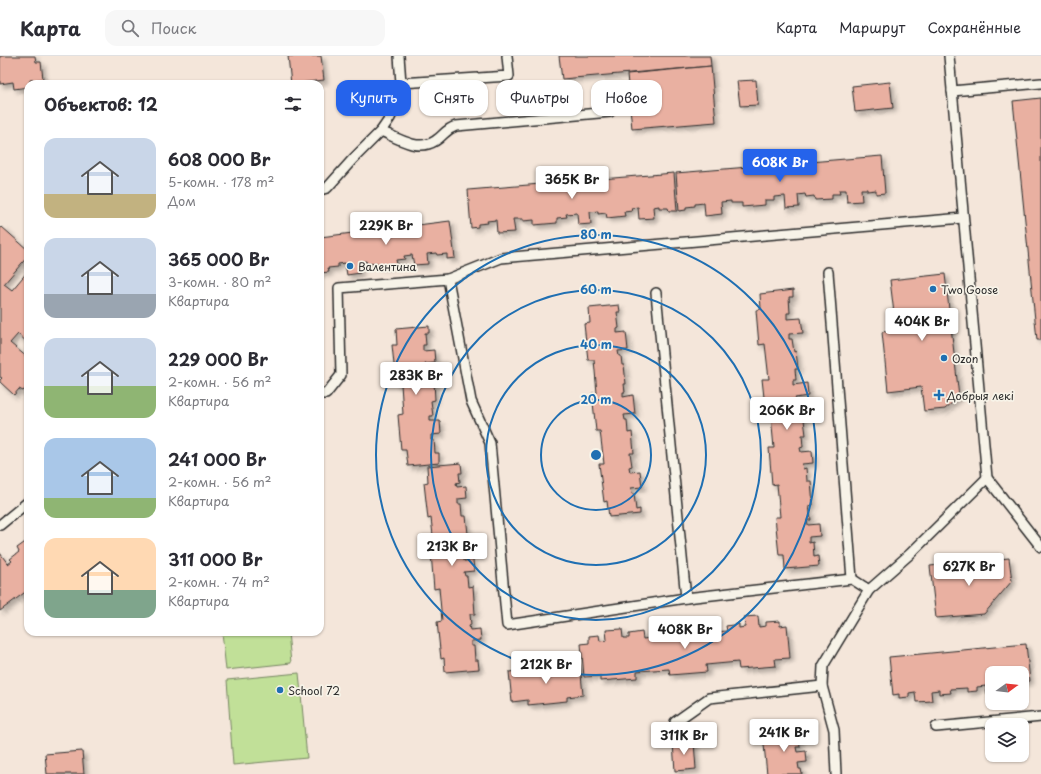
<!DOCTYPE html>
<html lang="ru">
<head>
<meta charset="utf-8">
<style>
  :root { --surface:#fff; --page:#f7f7f7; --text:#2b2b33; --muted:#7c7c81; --line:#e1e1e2; --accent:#2563eb }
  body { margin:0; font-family:"Playpen Sans",sans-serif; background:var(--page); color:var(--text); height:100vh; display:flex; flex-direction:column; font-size:15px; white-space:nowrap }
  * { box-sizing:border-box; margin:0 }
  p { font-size:13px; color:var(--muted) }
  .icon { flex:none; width:22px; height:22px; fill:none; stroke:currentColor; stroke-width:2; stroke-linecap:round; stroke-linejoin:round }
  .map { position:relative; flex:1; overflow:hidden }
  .details { position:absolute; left:24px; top:24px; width:300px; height:556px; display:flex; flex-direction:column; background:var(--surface); border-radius:12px; box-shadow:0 1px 3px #0004 }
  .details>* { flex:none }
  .top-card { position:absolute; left:336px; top:24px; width:380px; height:36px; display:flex; gap:8px }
  .needle { width:26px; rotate:75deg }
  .controls { position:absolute; left:985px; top:610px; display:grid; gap:8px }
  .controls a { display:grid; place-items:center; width:44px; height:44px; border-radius:8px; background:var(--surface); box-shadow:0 1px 3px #0004; font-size:20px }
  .price { position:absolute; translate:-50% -34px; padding:0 9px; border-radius:4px; background:#fff; color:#222; font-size:13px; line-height:26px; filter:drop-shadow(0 1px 2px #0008) }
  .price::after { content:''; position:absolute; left:50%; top:24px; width:12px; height:9px; margin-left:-6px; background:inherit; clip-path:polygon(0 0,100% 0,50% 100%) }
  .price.active { background:var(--accent); color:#fff }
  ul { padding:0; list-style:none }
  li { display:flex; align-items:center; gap:12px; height:100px; padding:0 20px }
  li span { display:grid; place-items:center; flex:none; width:112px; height:80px; border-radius:12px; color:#555 }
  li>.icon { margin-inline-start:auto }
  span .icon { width:48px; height:48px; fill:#fffc; stroke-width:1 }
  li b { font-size:17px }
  h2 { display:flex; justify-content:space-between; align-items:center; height:48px; padding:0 20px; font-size:17px }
  .tag { padding:0 14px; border-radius:12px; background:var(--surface); box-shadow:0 1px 3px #0004; font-size:14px; line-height:36px }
  .tag.active { background:var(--accent); color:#fff }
  header { display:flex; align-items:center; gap:24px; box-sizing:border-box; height:56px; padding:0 20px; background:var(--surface); border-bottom:1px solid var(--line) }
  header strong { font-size:19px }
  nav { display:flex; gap:22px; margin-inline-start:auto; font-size:14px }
  .search { width:280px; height:36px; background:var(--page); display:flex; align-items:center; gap:10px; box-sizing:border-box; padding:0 14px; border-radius:12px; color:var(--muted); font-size:15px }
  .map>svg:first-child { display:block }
  .green { fill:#c1e098; stroke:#768662 }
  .building { fill:#e9b0a1; stroke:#2b2b2b; filter:url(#shadow) }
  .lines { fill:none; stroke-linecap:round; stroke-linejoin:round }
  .service-casing { stroke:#2b2b2b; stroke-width:12 }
  .service { stroke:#f7f3e8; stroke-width:9 }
  .ring { fill:none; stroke:#1f6fb2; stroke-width:2 }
  .poi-dot { fill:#1f6fb2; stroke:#f7f3e8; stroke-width:1.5 }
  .labels { text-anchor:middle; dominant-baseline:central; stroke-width:3.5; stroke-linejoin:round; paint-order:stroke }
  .poi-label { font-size:11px; fill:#2b2b2b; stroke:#f7f3e8; text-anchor:start }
  .centre { fill:#1f6fb2; stroke:#f7f3e8; stroke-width:2 }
  .ring-label { font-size:12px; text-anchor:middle; font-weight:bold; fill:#1f6fb2; stroke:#f7f3e8; stroke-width:3.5; stroke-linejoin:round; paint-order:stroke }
</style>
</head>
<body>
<header>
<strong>Карта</strong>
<div class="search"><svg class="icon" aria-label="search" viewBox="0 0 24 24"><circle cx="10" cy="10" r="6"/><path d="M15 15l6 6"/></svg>Поиск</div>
<nav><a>Карта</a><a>Маршрут</a><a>Сохранённые</a></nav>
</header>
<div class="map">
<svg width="1041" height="718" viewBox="0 0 1041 718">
  <defs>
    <filter id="shadow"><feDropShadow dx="3.5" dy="3.5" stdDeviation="2" flood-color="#0004"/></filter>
  </defs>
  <rect width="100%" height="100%" fill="#f4e6da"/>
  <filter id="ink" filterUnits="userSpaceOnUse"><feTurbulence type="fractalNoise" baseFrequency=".025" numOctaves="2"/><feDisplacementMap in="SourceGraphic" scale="8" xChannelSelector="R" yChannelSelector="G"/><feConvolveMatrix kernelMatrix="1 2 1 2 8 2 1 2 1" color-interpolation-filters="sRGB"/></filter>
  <g filter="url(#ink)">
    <g class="green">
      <path d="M222 576H288L291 607 226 614Z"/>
      <path d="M299 617 307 702 233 709 227 624Z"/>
    </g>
    <g class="building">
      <path d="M0 0H35L36 6H41L43 23 30 24V28H28V31L14 33 13 26 0 28Z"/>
      <path d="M288 0H321L324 24 291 28Z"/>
      <path d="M559 0H710L711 10 562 23Z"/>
      <path d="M711 10 716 66 632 73 627 18Z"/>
      <path d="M756 24 758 49 740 50 737 25Z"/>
      <path d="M890 26 893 52 855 56 852 30Z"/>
      <path d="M1041 42V284H1037L1013 45Z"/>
      <path d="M882 100 885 137 876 138V134L867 135V133H861L862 145 847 146 846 134H839L840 138H832V143L815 144 814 140 806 141 805 138 798 139 799 151 786 152 785 140 774 141V144H765V149L742 151V147H731V145L721 146 722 158 705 160 704 147 695 148V150L686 151V154L679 155 676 117Z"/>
      <path d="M674 117 677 155H669L668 152H659V150L653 151 654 162 639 163 638 151 631 152 632 155 624 156 625 160 607 162 606 157 598 158V155L590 156 591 168 578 169 577 157 566 158 567 161 557 162V167L534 169V164L523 165V163H513L515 176 497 177 496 164 487 165 488 167 478 168V171L471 172 468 134Z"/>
      <path d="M450 165 455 202 447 203V198L437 199 436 197 427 198 428 208 414 209 412 199 404 200 405 203 396 204 397 208 379 210 378 207 367 208 366 205 359 206 360 217 347 219 345 207 338 208V211L328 212 329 216 320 217V181Z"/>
      <path d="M2 171 28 194V200L4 228 12 234 28 215V287L18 278 10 287 28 302V330L23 335 19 333 14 339 0 326V324L2 322 0 321V173Z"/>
      <path d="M945 218 959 341 945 353 924 355 921 331 888 335 882 276 896 274 890 224Z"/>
      <path d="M793 234V241H789L790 257H787V263L801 262 803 277 789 278V283H792L794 296 796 295 798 313H795L796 324H793V329L807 327 808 340 795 342V346H798L799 356H803L806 379H802L803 391 800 392 801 396 812 395 813 407 802 408 803 413 806 412 807 425H811L813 449 809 450 811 464H807L808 469 819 468 820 480 809 481V487L813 486 814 501 818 500 819 510 785 513 784 499H779L775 461H780L777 428 772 429 769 392H774L771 360H766L762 323H769L765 288 759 289 756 254 761 253 760 238Z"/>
      <path d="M619 249 620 256H617L619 272 617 273V277L626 276 628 294 618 295 619 300H621L622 309H624L626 328H624L625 336H623V341L633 339 635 358 624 359 625 364H627L628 377 632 376 634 397H630L632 410 629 411 630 416 640 415 642 431 631 432 632 438H634L636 454 640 453V458L609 461 607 445 604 446 599 408H604L600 375H596L592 337H597L594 304H588L584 268 590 267 589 252Z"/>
      <path d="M429 270V277H425L426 289H423V295L434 294 435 307 425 308V314L428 313 430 325H434L435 344 431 345 433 360H430V365H440L441 378 431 379V384H434L435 397H439V407L408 410 406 394H401L398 359 403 358 401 328H396L392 289H397L396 273Z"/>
      <path d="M461 407 462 417H459L460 426 456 427 457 431 466 430 467 442 458 443V448H461L462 460H466L469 487H464L465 500H463L464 505 473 504 474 515 464 516 465 520H467L468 531 473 530 475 558H470L471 569 469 570 470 574 480 573 481 584 471 585V590H474L475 604H478L479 613 445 616 444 602 441 603 437 566 442 565 439 532 434 533 431 497H435L431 462 428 463 424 427 428 426 427 410Z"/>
      <path d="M28 484V534L0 555V497L8 508 12 505 10 503 19 496 17 492Z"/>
      <path d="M1009 502 1012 525 984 558 936 562 930 510Z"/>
      <path d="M758 560 759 571 766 570V566L780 565V570L787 569 790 602 775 603 776 610 739 613 738 606 706 609 707 616 670 619 669 613 637 615V622L600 625V620L584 621 581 588 589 587V580L599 579 600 585 607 584 606 574 622 573 623 582H629V578L642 576 643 583 658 581V576L670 575V579H677L676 568 691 567 692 577H699L698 572 712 571V576L727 575 726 570 739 568V572L745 571 744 561Z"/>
      <path d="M1026 588 1030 625 1022 626V617H992V638H987L986 630 977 631V635L967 636V632L950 633 951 637 939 638V634L931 635 932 645 916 646 915 636 909 637V641L899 642V638L893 639 889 601Z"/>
      <path d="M550 608 551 618 557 617V615L572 613V609L580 608 583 639 567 641V645L528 649V644L512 646 509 616 517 615V619L532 617V620L538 619 537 610Z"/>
      <path d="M802 675V681H799L800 691H796L797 696 806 695 807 706 798 707 799 713H801L802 718H767L763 679Z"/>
      <path d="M694 686 696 713 675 715 673 687Z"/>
      <path d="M82 695 84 718H47L45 698Z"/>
    </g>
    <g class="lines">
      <defs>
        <g id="service">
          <path d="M949 0 987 422 1041 491"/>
          <path d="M401 27 509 20 507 0"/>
          <path d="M952 35 1041 27"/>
          <path d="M381 75C397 82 418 96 435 85 445 79 444 74 456 70L610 56"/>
          <path d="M320 134 327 132 353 103 381 75 390 62 397 46 401 27 399 0"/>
          <path d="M828 216 852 523"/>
          <path d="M448 223 501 202 963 162"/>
          <path d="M656 237 686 542"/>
          <path d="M320 338H326L341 319 339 232 448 223 471 345 490 387 507 569 686 542 852 523 869 534 910 498 987 422"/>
          <path d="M0 469 28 446"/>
          <path d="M675 666 709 642 822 630"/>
          <path d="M936 671 1041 661"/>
          <path d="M836 718 834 674 822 630 823 610 869 534"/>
        </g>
      </defs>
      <use href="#service" class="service-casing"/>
      <use href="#service" class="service"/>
    </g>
  </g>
  <g class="ring">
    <circle cx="596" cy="399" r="55"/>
    <circle cx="596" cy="399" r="110"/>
    <circle cx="596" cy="399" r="165"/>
    <circle cx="596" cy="399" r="220"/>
  </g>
  <g class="poi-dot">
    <circle cx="350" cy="210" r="4"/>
    <circle cx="933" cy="233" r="4"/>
    <circle cx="944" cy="302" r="4"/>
    <path d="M937 333h4v4h4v4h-4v4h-4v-4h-4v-4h4z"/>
    <circle cx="280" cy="634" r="4"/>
  </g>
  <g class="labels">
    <g class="poi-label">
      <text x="358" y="210">Валентина</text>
      <text x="941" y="233">Two Goose</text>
      <text x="952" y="302">Ozon</text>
      <text x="947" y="339">Добрыя лекі</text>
      <text x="288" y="634">School 72</text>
    </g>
  </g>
  <circle cx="596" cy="399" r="6" class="centre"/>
  <g class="ring-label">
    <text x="596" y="183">80 m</text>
    <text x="596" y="238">60 m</text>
    <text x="596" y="293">40 m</text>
    <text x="596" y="348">20 m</text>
  </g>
</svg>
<div class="controls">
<a><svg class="needle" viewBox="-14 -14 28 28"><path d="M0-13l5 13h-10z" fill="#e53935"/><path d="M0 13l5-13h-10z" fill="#7c7c81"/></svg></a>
<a><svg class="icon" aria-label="layers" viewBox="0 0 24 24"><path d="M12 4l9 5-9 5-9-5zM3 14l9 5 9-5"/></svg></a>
</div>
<b class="price active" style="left:780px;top:127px">608K Br</b>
<b class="price" style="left:572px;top:144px">365K Br</b>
<b class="price" style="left:386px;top:190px">229K Br</b>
<b class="price" style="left:922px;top:286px">404K Br</b>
<b class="price" style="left:416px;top:340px">283K Br</b>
<b class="price" style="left:787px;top:375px">206K Br</b>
<b class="price" style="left:452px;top:511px">213K Br</b>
<b class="price" style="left:969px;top:531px">627K Br</b>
<b class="price" style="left:685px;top:594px">408K Br</b>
<b class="price" style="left:546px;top:629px">212K Br</b>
<b class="price" style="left:784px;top:697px">241K Br</b>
<b class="price" style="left:684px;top:700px">311K Br</b>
<div class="top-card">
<a class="tag active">Купить</a>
<a class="tag">Снять</a>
<a class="tag">Фильтры</a>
<a class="tag">Новое</a>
</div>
<section class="details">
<h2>Объектов: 12<svg class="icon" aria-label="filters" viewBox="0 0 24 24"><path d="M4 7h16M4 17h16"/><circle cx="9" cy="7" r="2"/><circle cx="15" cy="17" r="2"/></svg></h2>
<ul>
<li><span style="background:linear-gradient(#c9d6e8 70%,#c2b280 0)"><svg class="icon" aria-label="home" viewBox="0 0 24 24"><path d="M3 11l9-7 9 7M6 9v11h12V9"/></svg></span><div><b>608 000 Br</b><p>5-комн. · 178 m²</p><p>Дом</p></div></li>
<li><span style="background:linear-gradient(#c9d6e8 70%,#9aa5b1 0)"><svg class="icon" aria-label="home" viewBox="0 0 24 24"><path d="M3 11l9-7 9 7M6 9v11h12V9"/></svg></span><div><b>365 000 Br</b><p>3-комн. · 80 m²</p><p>Квартира</p></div></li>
<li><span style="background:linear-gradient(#c9d6e8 60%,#8fb573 0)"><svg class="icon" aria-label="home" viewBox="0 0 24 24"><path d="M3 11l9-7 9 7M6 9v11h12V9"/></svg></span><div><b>229 000 Br</b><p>2-комн. · 56 m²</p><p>Квартира</p></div></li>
<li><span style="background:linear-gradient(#a9c7e8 75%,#8fb573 0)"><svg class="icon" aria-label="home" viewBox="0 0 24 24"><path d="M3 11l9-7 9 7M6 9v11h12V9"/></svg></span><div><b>241 000 Br</b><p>2-комн. · 56 m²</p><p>Квартира</p></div></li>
<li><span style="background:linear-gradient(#ffd9b3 65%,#7fa58c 0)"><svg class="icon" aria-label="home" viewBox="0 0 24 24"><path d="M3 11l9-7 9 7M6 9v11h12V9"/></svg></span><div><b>311 000 Br</b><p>2-комн. · 74 m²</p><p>Квартира</p></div></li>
</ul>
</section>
</div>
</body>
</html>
